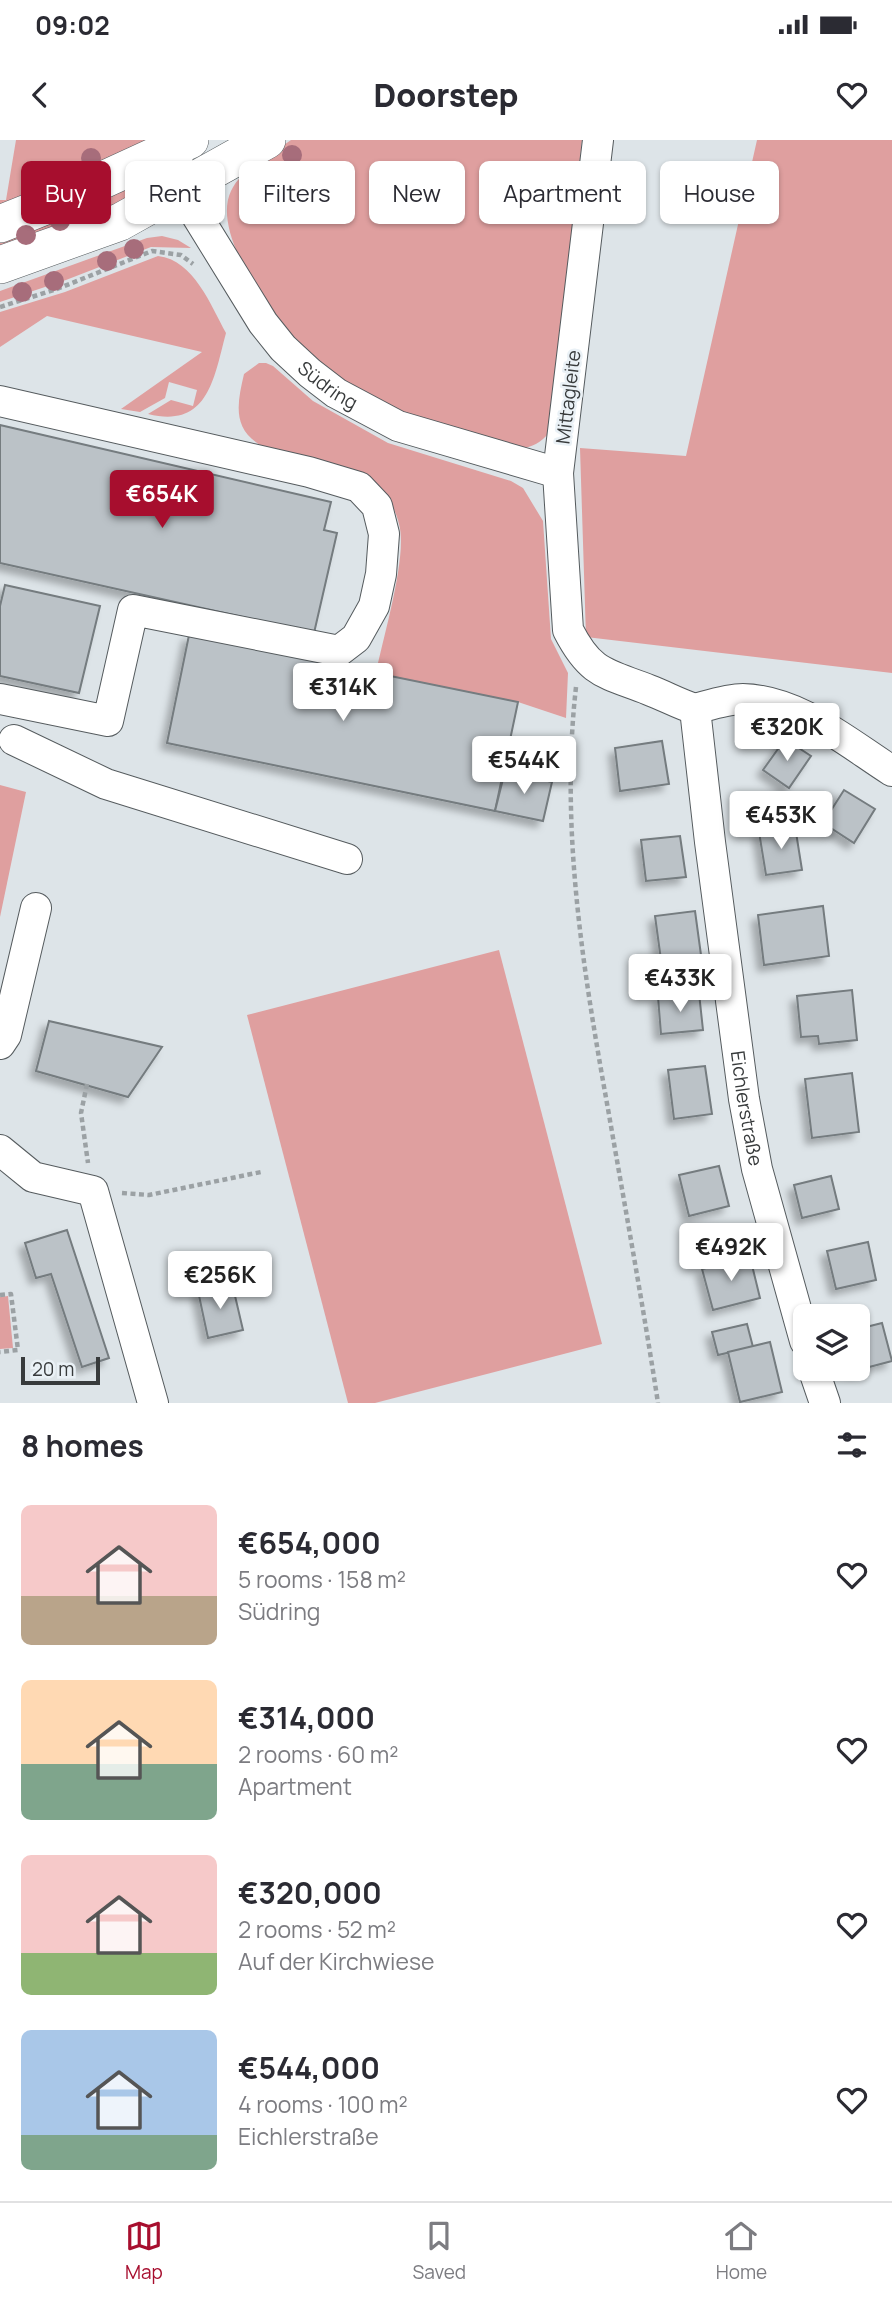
<!DOCTYPE html>
<html lang="en">
<head>
<meta charset="utf-8">
<style>
  :root { --surface:#fff; --page:#f2f2f3; --text:#2b2b33; --muted:#7c7c81; --line:#e1e1e2; --accent:#a70e2e }
  body { margin:0; font-family:Manrope,sans-serif; background:var(--page); color:var(--text); height:100vh; display:flex; flex-direction:column; font-size:26px; white-space:nowrap }
  * { box-sizing:border-box; margin:0 }
  p { font-size:23px; color:var(--muted) }
  .icon { flex:none; width:38px; height:38px; fill:none; stroke:currentColor; stroke-width:2; stroke-linecap:round; stroke-linejoin:round }
  .map { position:relative; height:1263px; overflow:hidden }
  .sheet { display:flex; flex-direction:column; background:var(--surface); flex:1 }
  .sheet>* { flex:none }
  .guide { position:absolute; left:21px; top:21px; width:850px; height:63px; display:flex; gap:14px }
  .controls { position:absolute; left:793px; top:1164px; display:grid; gap:14px }
  .controls a { display:grid; place-items:center; width:77px; height:77px; border-radius:10px; background:var(--surface); box-shadow:0 2px 5px #0004; font-size:35px }
  .scale { position:absolute; left:21px; bottom:18px; width:79px; box-sizing:border-box; padding-left:7px; border:4px solid #383b3c; border-top:0; font-size:19px; line-height:24px; white-space:nowrap; color:#383b3c; -webkit-text-stroke:5px #eaf1f6; paint-order:stroke }
  .price { position:absolute; translate:-50% -60px; padding:0 16px; border-radius:7px; background:#fff; color:#222; font-size:23px; line-height:46px; filter:drop-shadow(0 2px 4px #0008) }
  .price::after { content:''; position:absolute; left:50%; top:42px; width:21px; height:16px; margin-left:-10px; background:inherit; clip-path:polygon(0 0,100% 0,50% 100%) }
  .price.selected { background:var(--accent); color:#fff }
  ul { padding:0; list-style:none }
  li { display:flex; align-items:center; gap:21px; height:175px; padding:0 21px }
  li span { display:grid; place-items:center; flex:none; width:196px; height:140px; border-radius:10px; color:#555 }
  li>.icon { margin-inline-start:auto }
  span .icon { width:84px; height:84px; fill:#fffc; stroke-width:1 }
  li b { font-size:30px }
  h2 { display:flex; justify-content:space-between; align-items:center; height:84px; padding:0 21px; font-size:30px }
  .pill { padding:0 24px; border-radius:10px; background:var(--surface); box-shadow:0 2px 5px #0004; font-size:24px; line-height:63px }
  .pill.selected { background:var(--accent); color:#fff }
  .status { display:flex; justify-content:space-between; align-items:center; height:49px; padding:0 35px; background:var(--surface); direction:ltr }
  .status svg { height:19px; fill:currentColor }
  header { display:flex; justify-content:space-between; align-items:center; height:91px; padding:0 21px; background:var(--surface); font-size:32px; font-weight:800 }
  .tab-bar { display:flex; justify-content:space-around; align-items:center; height:98px; border-top:2px solid var(--line); background:var(--surface); font-size:19px; color:var(--muted) }
  .tab-bar a { display:grid; justify-items:center; gap:4px }
  .tab-bar .selected { color:var(--accent) }
  .map>svg:first-child { display:block }
  .green { fill:#df9f9f }
  .building { fill:#bbc2c7; stroke:#747b7f; stroke-width:2; filter:url(#shadow) }
  .lines { fill:none; stroke-linecap:round; stroke-linejoin:round }
  .minor-casing { stroke:#555b5e; stroke-width:32 }
  .major-casing { stroke:#555b5e; stroke-width:38 }
  .path { stroke:#9ba1a4; stroke-width:4.5; stroke-dasharray:5 3.5; stroke-linecap:butt }
  .minor { stroke:#fff; stroke-width:30 }
  .major { stroke:#fff; stroke-width:37 }
  .tree { fill:#a76d7b }
  .labels { text-anchor:middle; dominant-baseline:central; stroke-width:5; stroke-linejoin:round; paint-order:stroke }
  .street-label { font-size:19px; fill:#383b3c; stroke:#eaf1f6 }
</style>
</head>
<body>
<div class="status"><b>09:02</b><svg viewBox="0 0 49 12"><path d="M0 12V9h3v3zM5 12V6h3v6zM10 12V3h3v9zM15 12V0h3v12zM26 1h20v11H26zM47 4h2v5h-2z"/></svg></div>
<header><svg class="icon" aria-label="back" viewBox="0 0 24 24"><path d="M15 5l-7 7 7 7"/></svg>Doorstep<svg class="icon" aria-label="heart" viewBox="0 0 24 24"><path d="M12 20l-8-8c-3-5 5-10 8-4 3-6 11-1 8 4z"/></svg></header>
<div class="map">
<svg width="892" height="1263" viewBox="0 0 892 1263">
  <defs>
    <filter id="shadow"><feDropShadow dx="-6" dy="6" stdDeviation="3.5" flood-color="#0004"/></filter>
  </defs>
  <rect width="100%" height="100%" fill="#dde4e8"/>
  <g class="green">
    <path d="M16 0H149L0 69V60H6Z"/>
    <path d="M291 0H582L550 292C541 302 533 308 519 308 458 290 400 276 345 244 302 218 206 103 231 51 242 28 271 14 291 0Z"/>
    <path d="M757 0H892V533L586 497 580 308 686 316Z"/>
    <path d="M123 43 130 59 0 110V97Z"/>
    <path d="M162 96 178 100 191 108 151 107 66 140 0 162V151L147 98Z"/>
    <path d="M158 116C194 120 211 166 226 193 214 237 209 289 148 274L171 260 193 266 197 250 169 242 165 258 140 272 121 269 202 212 47 176 0 207V172L65 152Z"/>
    <path d="M259 223H266L273 226 313 261 388 303 511 341 523 348 543 381 551 499 568 533 566 578 518 562 376 533C383 497 408 416 399 384 396 371 390 361 382 350L262 306C232 289 237 264 244 234Z"/>
    <path d="M0 645 26 652 0 777Z"/>
    <path d="M499 810 602 1204 375 1263H348L247 875Z"/>
    <path d="M8 1156 13 1208 0 1209V1157Z"/>
  </g>
  <g class="building">
    <path d="M0 285 331 362 324 390 337 393 314 493 0 423Z"/>
    <path d="M5 445 100 466 79 553 0 536V466Z"/>
    <path d="M189 495 518 562 495 671 167 603Z"/>
    <path d="M785 599 811 616 789 648 763 630Z"/>
    <path d="M662 601 669 644 620 651 615 608Z"/>
    <path d="M505 631 552 642 543 681 495 671Z"/>
    <path d="M844 650 875 669 854 703 823 683Z"/>
    <path d="M795 686 802 730 766 735 759 692Z"/>
    <path d="M680 696 686 737 646 741 641 700Z"/>
    <path d="M823 766 829 816 764 825 758 775Z"/>
    <path d="M695 771 701 815 661 820 655 776Z"/>
    <path d="M852 850 857 900 819 904 818 896 801 897 797 856Z"/>
    <path d="M699 853 703 890 661 894 658 857Z"/>
    <path d="M49 881 162 907 128 957 36 931Z"/>
    <path d="M705 926 712 974 674 979 668 930Z"/>
    <path d="M852 933 859 992 812 998 805 939Z"/>
    <path d="M719 1026 729 1066 689 1076 679 1035Z"/>
    <path d="M831 1036 839 1069 802 1078 794 1045Z"/>
    <path d="M67 1090 109 1218 82 1227 51 1134 36 1138 25 1103Z"/>
    <path d="M868 1102 876 1140 836 1149 827 1111Z"/>
    <path d="M750 1117 760 1158 713 1170 702 1129Z"/>
    <path d="M232 1143 243 1190 208 1198 198 1151Z"/>
    <path d="M882 1183 892 1221 854 1231 853 1228H858V1189Z"/>
    <path d="M747 1184 753 1207 718 1215 712 1192Z"/>
    <path d="M770 1202 782 1252 740 1262 728 1212Z"/>
  </g>
  <g class="lines">
    <defs>
      <g id="minor">
        <path id="s1" d="M598 0 558 333 568 490C591 535 606 533 649 550 665 556 679 564 695 569L710 702 744 959 757 1029 805 1201"/>
        <path id="s2" d="M176 8 181 50 263 183 283 208 310 233 336 253 398 286 558 333"/>
        <path d="M0 261 309 332 359 347 377 366 384 394 381 434 374 466 356 498 339 511 133 470 108 581 0 559"/>
        <path d="M695 569C710 565 727 559 743 559 798 560 848 603 892 631"/>
        <path d="M14 600 106 644 347 719"/>
        <path d="M0 904 6 895 36 768"/>
        <path d="M0 1010 33 1037 93 1051 153 1263"/>
        <path d="M813 1228 825 1263"/>
      </g>
      <g id="major">
        <path d="M0 84 55 62 190 0"/>
        <path d="M0 125 120 82 267 0"/>
      </g>
    </defs>
    <use href="#minor" class="minor-casing"/>
    <use href="#major" class="major-casing"/>
    <g class="path">
      <path d="M0 167 57 149 152 111 181 115 193 124"/>
      <path d="M576 547C560 688 583 830 608 969 625 1067 643 1165 658 1263"/>
      <path d="M87 944 81 973 88 1023"/>
      <path d="M122 1053 149 1055 261 1032"/>
      <path d="M0 1155 11 1154 18 1210 0 1212"/>
    </g>
    <use href="#minor" class="minor"/>
    <use href="#major" class="major"/>
  </g>
  <g class="tree">
    <circle cx="292" cy="15" r="10"/>
    <circle cx="91" cy="18" r="10"/>
    <circle cx="96" cy="64" r="10"/>
    <circle cx="60" cy="81" r="10"/>
    <circle cx="26" cy="95" r="10"/>
    <circle cx="134" cy="109" r="10"/>
    <circle cx="107" cy="121" r="10"/>
    <circle cx="54" cy="141" r="10"/>
    <circle cx="22" cy="152" r="10"/>
  </g>
  <g class="labels">
    <g class="street-label">
      <text stroke="none"><textPath href="#s2" startOffset="289">Südring</textPath></text>
      <text transform="translate(568 257) rotate(-83)">Mittagleite</text>
      <text stroke="none"><textPath href="#s1" startOffset="1050">Eichlerstraße</textPath></text>
    </g>
  </g>
</svg>
<div class="controls">
<a><svg class="icon" aria-label="layers" viewBox="0 0 24 24"><path d="M12 4l9 5-9 5-9-5zM3 14l9 5 9-5"/></svg></a>
</div>
<div class="scale">20 m</div>
<b class="price selected" style="left:162px;top:390px">€654K</b>
<b class="price" style="left:343px;top:583px">€314K</b>
<b class="price" style="left:787px;top:623px">€320K</b>
<b class="price" style="left:524px;top:656px">€544K</b>
<b class="price" style="left:781px;top:711px">€453K</b>
<b class="price" style="left:680px;top:874px">€433K</b>
<b class="price" style="left:731px;top:1143px">€492K</b>
<b class="price" style="left:220px;top:1171px">€256K</b>
<div class="guide">
<a class="pill selected">Buy</a>
<a class="pill">Rent</a>
<a class="pill">Filters</a>
<a class="pill">New</a>
<a class="pill">Apartment</a>
<a class="pill">House</a>
</div>
</div>
<section class="sheet">
<h2>8 homes<svg class="icon" aria-label="filters" viewBox="0 0 24 24"><path d="M4 7h16M4 17h16"/><circle cx="9" cy="7" r="2"/><circle cx="15" cy="17" r="2"/></svg></h2>
<ul>
<li><span style="background:linear-gradient(#f6c9c9 65%,#b9a48a 0)"><svg class="icon" aria-label="home" viewBox="0 0 24 24"><path d="M3 11l9-7 9 7M6 9v11h12V9"/></svg></span><div><b>€654,000</b><p>5 rooms · 158 m²</p><p>Südring</p></div><svg class="icon" aria-label="heart" viewBox="0 0 24 24"><path d="M12 20l-8-8c-3-5 5-10 8-4 3-6 11-1 8 4z"/></svg></li>
<li><span style="background:linear-gradient(#ffd9b3 60%,#7fa58c 0)"><svg class="icon" aria-label="home" viewBox="0 0 24 24"><path d="M3 11l9-7 9 7M6 9v11h12V9"/></svg></span><div><b>€314,000</b><p>2 rooms · 60 m²</p><p>Apartment</p></div><svg class="icon" aria-label="heart" viewBox="0 0 24 24"><path d="M12 20l-8-8c-3-5 5-10 8-4 3-6 11-1 8 4z"/></svg></li>
<li><span style="background:linear-gradient(#f6c9c9 70%,#8fb573 0)"><svg class="icon" aria-label="home" viewBox="0 0 24 24"><path d="M3 11l9-7 9 7M6 9v11h12V9"/></svg></span><div><b>€320,000</b><p>2 rooms · 52 m²</p><p>Auf der Kirchwiese</p></div><svg class="icon" aria-label="heart" viewBox="0 0 24 24"><path d="M12 20l-8-8c-3-5 5-10 8-4 3-6 11-1 8 4z"/></svg></li>
<li><span style="background:linear-gradient(#a9c7e8 75%,#7fa58c 0)"><svg class="icon" aria-label="home" viewBox="0 0 24 24"><path d="M3 11l9-7 9 7M6 9v11h12V9"/></svg></span><div><b>€544,000</b><p>4 rooms · 100 m²</p><p>Eichlerstraße</p></div><svg class="icon" aria-label="heart" viewBox="0 0 24 24"><path d="M12 20l-8-8c-3-5 5-10 8-4 3-6 11-1 8 4z"/></svg></li>
</ul>
</section>
<nav class="tab-bar">
<a class="selected"><svg class="icon" aria-label="map" viewBox="0 0 24 24"><path d="M3 6l6-2 6 2 6-2v14l-6 2-6-2-6 2zM9 4v14M15 6v14"/></svg>Map</a>
<a><svg class="icon" aria-label="saved" viewBox="0 0 24 24"><path d="M7 4h10v16l-5-4-5 4z"/></svg>Saved</a>
<a><svg class="icon" aria-label="home" viewBox="0 0 24 24"><path d="M3 11l9-7 9 7M6 9v11h12V9"/></svg>Home</a>
</nav>
</body>
</html>
